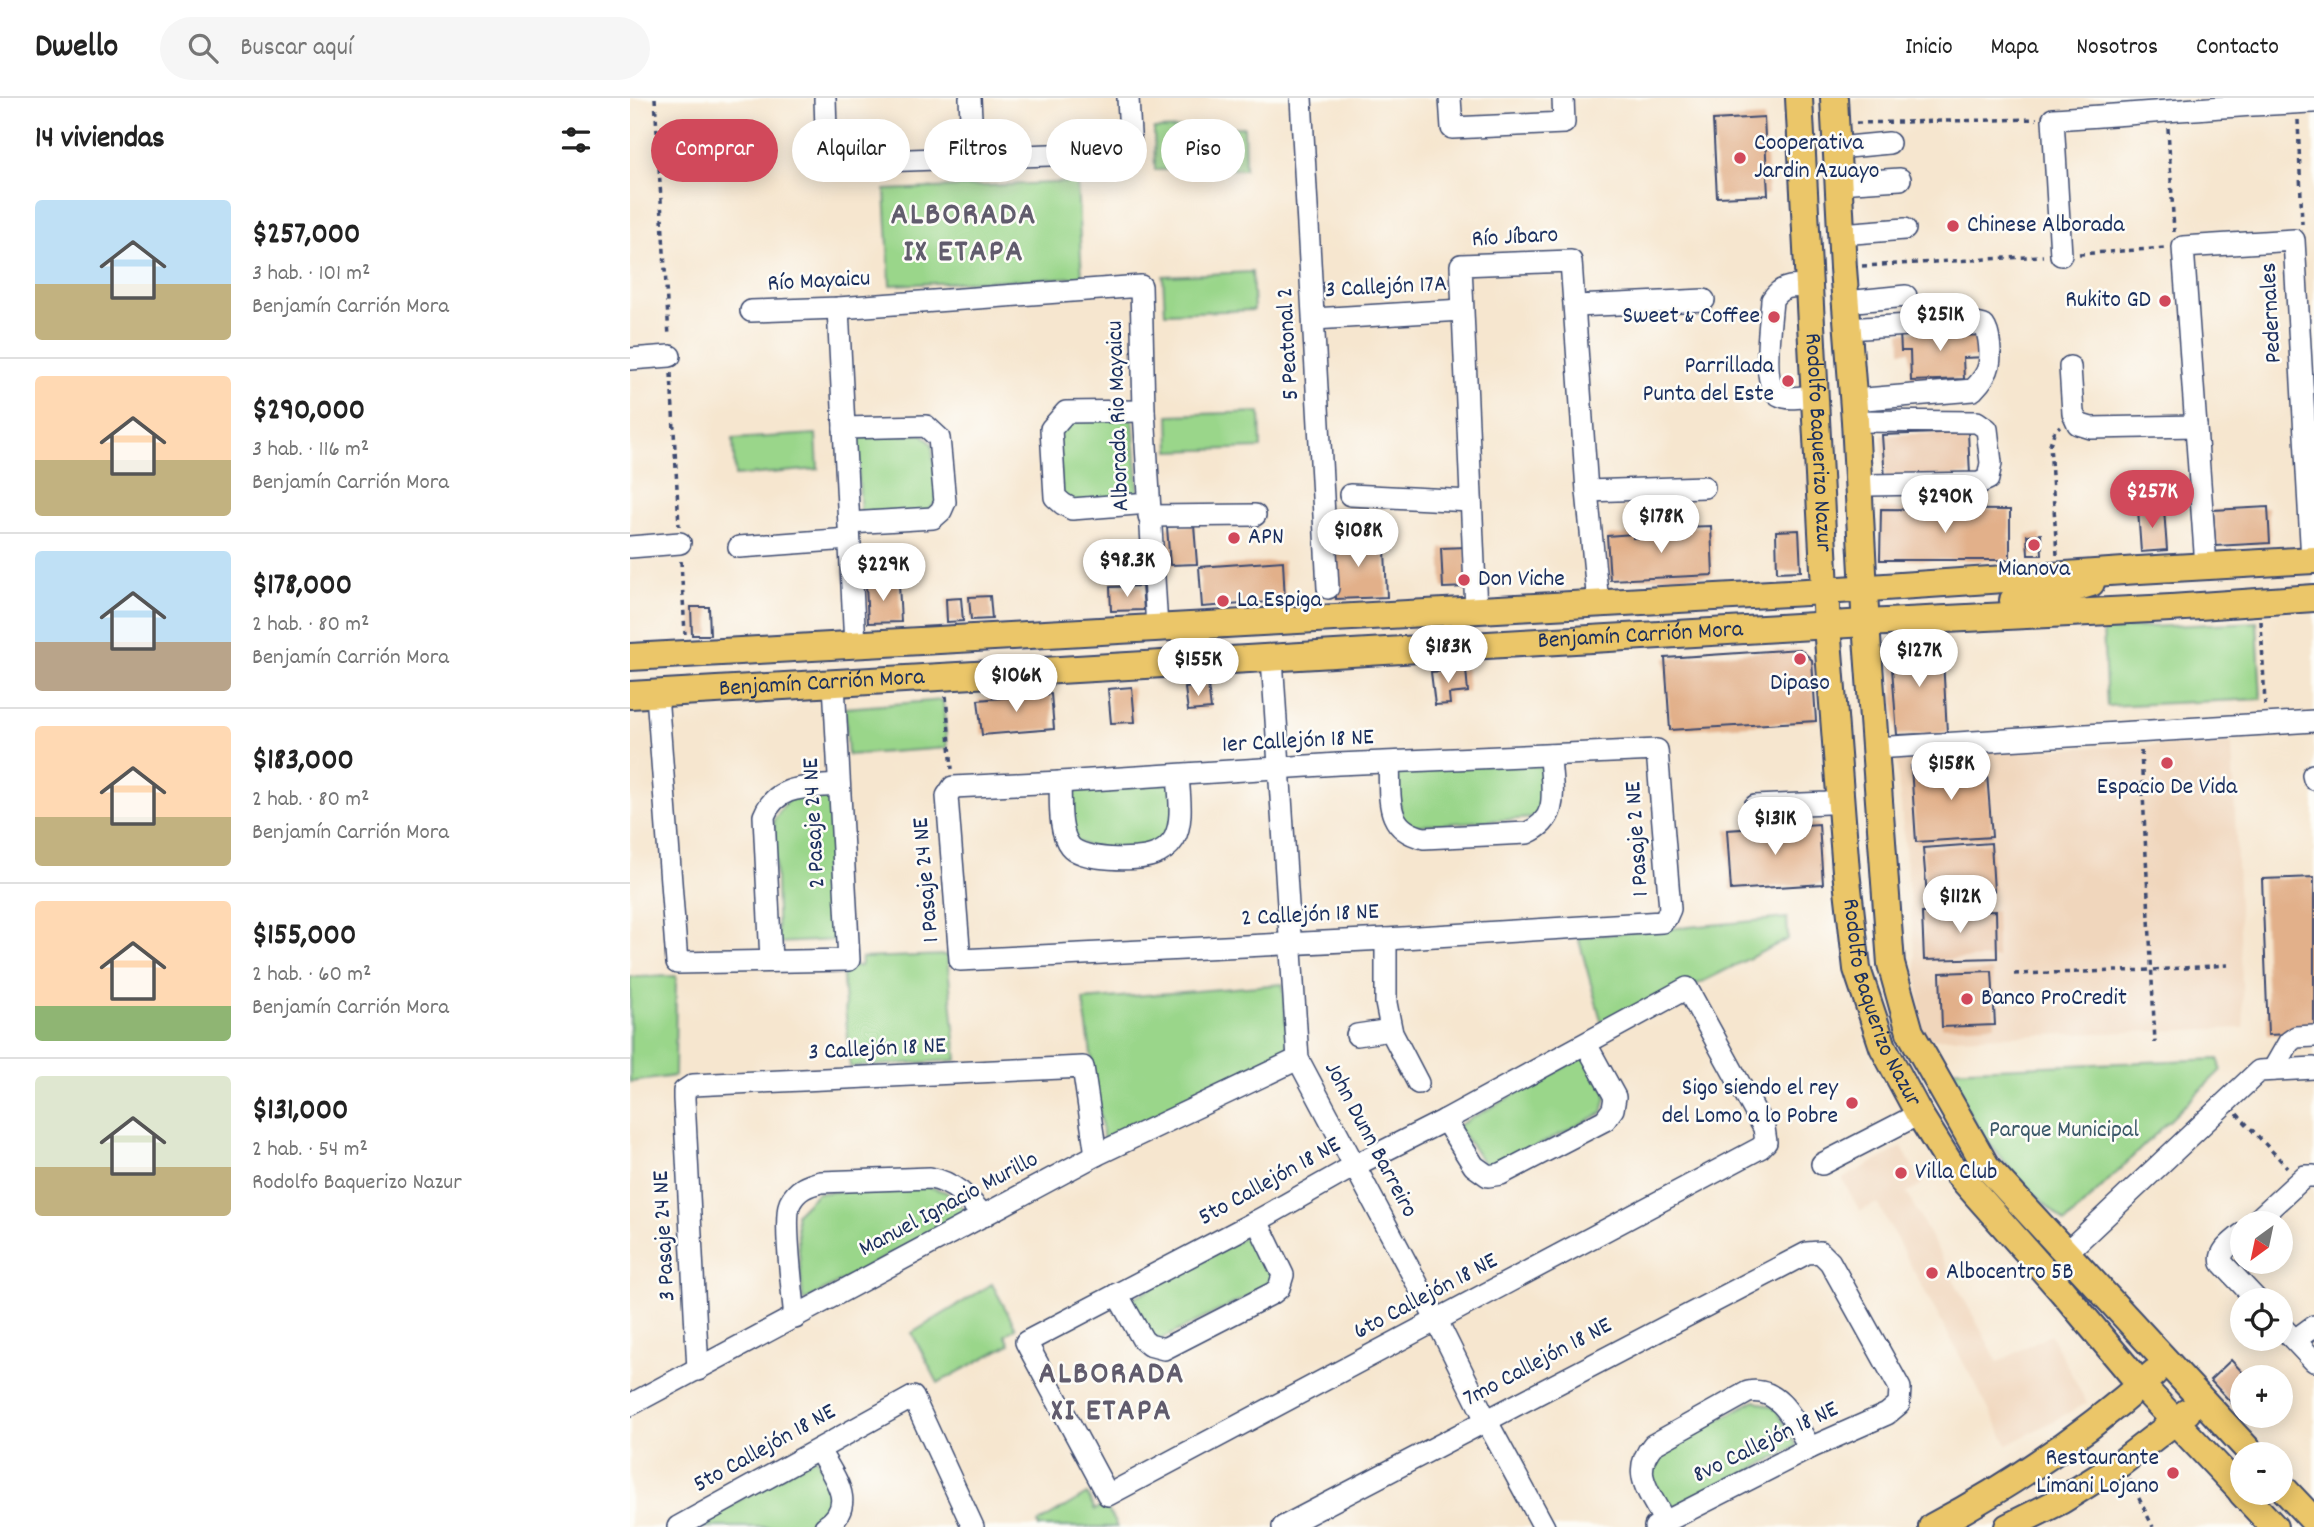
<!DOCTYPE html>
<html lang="es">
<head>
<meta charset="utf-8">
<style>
  :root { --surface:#fff; --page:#f6f6f6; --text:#222; --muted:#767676; --line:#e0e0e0; --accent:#d1495b }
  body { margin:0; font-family:Dekko,sans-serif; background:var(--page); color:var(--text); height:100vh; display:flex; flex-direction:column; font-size:26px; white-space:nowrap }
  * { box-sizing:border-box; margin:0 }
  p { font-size:23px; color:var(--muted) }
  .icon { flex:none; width:38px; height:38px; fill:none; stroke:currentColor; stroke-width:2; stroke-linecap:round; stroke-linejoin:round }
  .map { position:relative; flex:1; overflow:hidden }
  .panel { display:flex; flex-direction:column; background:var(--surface); width:630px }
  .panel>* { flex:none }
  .hud { position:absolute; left:21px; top:21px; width:665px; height:63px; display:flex; gap:14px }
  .needle { width:46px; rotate:213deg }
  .tools { position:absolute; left:1600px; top:1113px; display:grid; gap:14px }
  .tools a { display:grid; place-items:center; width:63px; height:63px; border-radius:50%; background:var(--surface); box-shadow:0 4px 18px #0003; font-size:35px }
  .price { position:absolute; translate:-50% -60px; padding:0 16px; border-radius:24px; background:#fff; color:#222; font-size:23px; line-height:46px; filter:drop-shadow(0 2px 4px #0008) }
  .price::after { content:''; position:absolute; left:50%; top:42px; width:21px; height:16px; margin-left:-10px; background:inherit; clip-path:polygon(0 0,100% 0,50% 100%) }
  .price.selected { background:var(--accent); color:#fff }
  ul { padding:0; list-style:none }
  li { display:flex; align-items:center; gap:21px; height:175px; padding:0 35px }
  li+li { border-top:2px solid var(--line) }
  li span { display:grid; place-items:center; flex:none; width:196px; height:140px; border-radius:7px; color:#555 }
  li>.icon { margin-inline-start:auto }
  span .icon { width:84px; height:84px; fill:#fffc; stroke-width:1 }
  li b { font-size:30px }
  h2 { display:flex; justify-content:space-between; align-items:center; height:84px; padding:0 35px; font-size:30px }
  .tag { padding:0 24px; border-radius:32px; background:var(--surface); box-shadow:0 4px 18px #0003; font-size:24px; line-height:63px }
  .tag.selected { background:var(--accent); color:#fff }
  header { display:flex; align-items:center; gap:42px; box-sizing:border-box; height:98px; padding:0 35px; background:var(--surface); border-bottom:2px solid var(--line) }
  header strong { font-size:33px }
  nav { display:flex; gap:38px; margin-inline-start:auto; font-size:24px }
  .search { width:490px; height:63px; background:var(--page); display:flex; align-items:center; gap:18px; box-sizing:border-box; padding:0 24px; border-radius:38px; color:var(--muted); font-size:26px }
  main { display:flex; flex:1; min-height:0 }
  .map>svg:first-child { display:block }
  .built { fill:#f0d6bc }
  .green { fill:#9ad68a; stroke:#5a8274; stroke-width:2 }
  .building { fill:#e2b08a }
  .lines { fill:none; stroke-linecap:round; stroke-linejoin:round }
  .minor-casing { stroke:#3c4a6f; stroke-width:24 }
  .major-casing { stroke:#3c4a6f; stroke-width:30 }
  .path { stroke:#3c4a6f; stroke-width:3.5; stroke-dasharray:5 5; stroke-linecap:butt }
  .minor { stroke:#fff; stroke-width:21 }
  .major { stroke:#ebc669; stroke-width:26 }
  .poi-dot { fill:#d1495b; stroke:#fdfcf7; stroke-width:2.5 }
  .labels { text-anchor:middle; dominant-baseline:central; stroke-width:5; stroke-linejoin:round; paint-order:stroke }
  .poi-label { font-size:24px; fill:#1b2f5e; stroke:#fdfcf7; text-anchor:start }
  .street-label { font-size:24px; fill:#1b2f5e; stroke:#fdfcf7 }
  .park-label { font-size:24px; fill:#3b5969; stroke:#fdfcf7 }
  .district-label { font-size:32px; font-weight:bold; letter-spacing:2px; fill:#615c6d; stroke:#fdfcf7 }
</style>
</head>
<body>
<header>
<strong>Dwello</strong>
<div class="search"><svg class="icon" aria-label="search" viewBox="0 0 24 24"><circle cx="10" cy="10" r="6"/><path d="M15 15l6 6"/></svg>Buscar aquí</div>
<nav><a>Inicio</a><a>Mapa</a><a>Nosotros</a><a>Contacto</a></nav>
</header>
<main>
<section class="panel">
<h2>14 viviendas<svg class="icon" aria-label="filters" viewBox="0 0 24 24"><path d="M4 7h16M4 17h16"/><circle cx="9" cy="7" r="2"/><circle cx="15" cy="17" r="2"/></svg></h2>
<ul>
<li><span style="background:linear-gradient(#bfe0f5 60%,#c2b280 0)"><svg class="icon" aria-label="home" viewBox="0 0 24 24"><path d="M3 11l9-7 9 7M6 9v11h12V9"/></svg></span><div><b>$257,000</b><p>3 hab. · 101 m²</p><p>Benjamín Carrión Mora</p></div></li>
<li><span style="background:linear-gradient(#ffd9b3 60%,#c2b280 0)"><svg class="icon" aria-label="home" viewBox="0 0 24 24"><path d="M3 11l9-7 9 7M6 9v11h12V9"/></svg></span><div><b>$290,000</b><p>3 hab. · 116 m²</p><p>Benjamín Carrión Mora</p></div></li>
<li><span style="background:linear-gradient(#bfe0f5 65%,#b9a48a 0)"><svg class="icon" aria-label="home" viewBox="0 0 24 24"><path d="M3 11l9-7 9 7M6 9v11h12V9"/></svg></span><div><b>$178,000</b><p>2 hab. · 80 m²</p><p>Benjamín Carrión Mora</p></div></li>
<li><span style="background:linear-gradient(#ffd9b3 65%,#c2b280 0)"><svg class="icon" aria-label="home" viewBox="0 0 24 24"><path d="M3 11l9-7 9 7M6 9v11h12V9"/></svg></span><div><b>$183,000</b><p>2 hab. · 80 m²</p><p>Benjamín Carrión Mora</p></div></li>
<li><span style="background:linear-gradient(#ffd9b3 75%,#8fb573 0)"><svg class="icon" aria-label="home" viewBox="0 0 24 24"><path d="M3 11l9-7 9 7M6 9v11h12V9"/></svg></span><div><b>$155,000</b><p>2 hab. · 60 m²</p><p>Benjamín Carrión Mora</p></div></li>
<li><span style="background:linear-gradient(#dfe7d0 65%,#c2b280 0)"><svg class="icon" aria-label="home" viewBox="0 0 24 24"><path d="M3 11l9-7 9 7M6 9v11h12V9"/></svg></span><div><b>$131,000</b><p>2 hab. · 54 m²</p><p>Rodolfo Baquerizo Nazur</p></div></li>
</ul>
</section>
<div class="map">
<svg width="1684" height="1429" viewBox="0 0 1684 1429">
  <rect width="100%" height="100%" fill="#fdfcf7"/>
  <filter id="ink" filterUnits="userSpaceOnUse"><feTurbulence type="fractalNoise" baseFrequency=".0143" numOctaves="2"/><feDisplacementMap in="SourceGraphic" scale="14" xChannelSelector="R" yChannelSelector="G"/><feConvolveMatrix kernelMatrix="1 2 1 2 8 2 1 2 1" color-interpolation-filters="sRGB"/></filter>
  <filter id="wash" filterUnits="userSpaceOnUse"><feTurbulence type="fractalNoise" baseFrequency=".00686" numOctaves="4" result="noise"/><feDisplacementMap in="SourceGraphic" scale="28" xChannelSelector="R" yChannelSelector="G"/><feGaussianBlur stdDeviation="1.57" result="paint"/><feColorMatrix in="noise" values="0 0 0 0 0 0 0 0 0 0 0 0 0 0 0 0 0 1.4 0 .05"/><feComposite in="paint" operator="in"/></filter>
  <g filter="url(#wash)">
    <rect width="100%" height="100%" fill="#f6e6cf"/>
    <g class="built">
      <path d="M1602 645 1614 930 1293 941 1266 656Z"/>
      <path d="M1272 1049 1292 1087 1277 1095 1368 1264 1420 1236 1457 1305 1378 1347 1247 1105 1230 1113 1212 1081Z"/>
    </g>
    <g class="green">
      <path d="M614 29 615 71 525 72 524 31Z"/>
      <path d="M447 84 452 179 260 187 255 92Z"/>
      <path d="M622 174 624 212 535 215 533 178Z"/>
      <path d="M630 314 631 350 540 353 539 317Z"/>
      <path d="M440 320 503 321 509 401 445 406 430 395 427 334Z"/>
      <path d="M186 336 188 371 105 378 103 341Z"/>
      <path d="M292 336 302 346 307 403 297 414 231 417 226 339Z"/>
      <path d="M1627 524 1631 601 1477 608 1473 531Z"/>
      <path d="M313 602 317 650 218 657 215 610Z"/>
      <path d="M916 662 915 705 903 720 778 728 772 720 764 669Z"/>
      <path d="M544 681 546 724 526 751 465 752 441 740 435 689Z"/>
      <path d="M201 696 206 842 148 845 144 722 159 700Z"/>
      <path d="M1157 820 1158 841 974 933 948 839Z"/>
      <path d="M317 857 327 962 220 969 212 869 230 868 232 860Z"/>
      <path d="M46 878 45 978 0 984V879Z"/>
      <path d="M653 886 658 957 474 1044 453 902Z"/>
      <path d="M956 957 977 995 972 1015 864 1070 857 1069 827 1028Z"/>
      <path d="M1589 961 1591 972 1435 1125 1386 1078 1353 1038 1314 972Z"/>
      <path d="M296 1088 316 1094 337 1114 173 1204 166 1116 187 1095Z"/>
      <path d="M626 1133 646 1181 641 1187 530 1242 520 1237 500 1202Z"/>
      <path d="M362 1186 386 1230 375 1237 380 1246 308 1285 282 1235Z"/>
      <path d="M1125 1302 1146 1311 1167 1348 1041 1414 1019 1373 1025 1356Z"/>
      <path d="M186 1359 206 1398 205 1411 186 1429H62Z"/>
      <path d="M457 1396 465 1412 475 1406 487 1429H409L408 1425Z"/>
    </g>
    <g id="blocks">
      <g class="building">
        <path d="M1134 19 1138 97 1087 99 1083 22Z"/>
        <path d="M1333 232V238L1350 237 1356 259 1333 260 1334 281 1281 283 1280 253H1271L1270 234Z"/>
        <path d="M1338 334 1340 377 1255 381 1252 337Z"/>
        <path d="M1638 409 1640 445 1585 448 1583 412Z"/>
        <path d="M1251 411 1380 412V462H1250Z"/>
        <path d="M1534 411 1537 452 1511 454 1508 412Z"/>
        <path d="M564 427 567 466 540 467 537 429Z"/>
        <path d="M1081 428 1083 477 980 482 977 438 1003 436V440L1054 437 1053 429Z"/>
        <path d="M1169 432 1171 473 1147 474 1146 433Z"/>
        <path d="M729 433 730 452H755L757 499 706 501 704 434Z"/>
        <path d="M1411 436 1412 457H1398L1397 437Z"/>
        <path d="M836 449 838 489 813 490 811 450Z"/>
        <path d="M653 463 655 503 572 509 569 469Z"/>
        <path d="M269 486 271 524 238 525 236 487Z"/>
        <path d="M512 488 514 512 481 513 480 489Z"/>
        <path d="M360 498 362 521 341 522 339 499Z"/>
        <path d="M331 500 333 523 317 524 316 501Z"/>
        <path d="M61 509H79L80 537H62Z"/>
        <path d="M1312 543 1317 635 1267 637 1261 557 1273 545Z"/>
        <path d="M1170 551 1182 562 1186 623 1040 632 1035 560Z"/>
        <path d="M836 571 838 594 819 596 820 606 805 607 801 574Z"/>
        <path d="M578 587 581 611 558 613 555 590Z"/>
        <path d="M502 589 505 624 481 625 478 591Z"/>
        <path d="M421 596 424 631 352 637 348 602Z"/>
        <path d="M1356 663 1362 739 1286 744 1281 668Z"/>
        <path d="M1189 726 1193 786 1101 792 1097 732Z"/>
        <path d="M1361 745 1364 793 1297 798 1293 750Z"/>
        <path d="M1684 779V935L1638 937 1632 781Z"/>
        <path d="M1366 813 1367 860 1294 862 1292 815Z"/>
        <path d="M1362 873 1365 927 1312 929 1310 875Z"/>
        <path d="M1601 1262 1617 1279H1612V1312L1610 1314 1580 1282Z"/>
      </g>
    </g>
  </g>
  <g filter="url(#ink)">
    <use href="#blocks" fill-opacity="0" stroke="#3c4a6f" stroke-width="2"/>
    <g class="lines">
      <defs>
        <g id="minor">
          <path d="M195 0 197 65 501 54 498 0"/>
          <path d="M340 0 343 60"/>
          <path d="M671 0 698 490"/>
          <path d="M820 0 822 30 934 25 933 0"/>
          <path d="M1207 50 1259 45"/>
          <path d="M1208 85 1270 81"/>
          <path d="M1211 136 1275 131"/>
          <path d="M1431 157 1423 21C1510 16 1597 7 1684 4"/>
          <path d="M1179 189C1163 188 1151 187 1142 202 1141 222 1129 290 1151 298 1160 302 1175 298 1185 298"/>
          <path d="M1216 204 1276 198"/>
          <path d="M946 208 1074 202"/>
          <path d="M208 210 225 547"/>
          <path d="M121 213 208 210 511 188 514 313 527 530"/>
          <path d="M684 221 832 212"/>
          <path d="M1218 231 1294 226H1346L1354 228C1360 236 1361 257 1359 267 1357 277 1350 285 1343 292L1223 302"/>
          <path d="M0 261 40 258"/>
          <path d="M1440 269 1443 315 1448 326 1461 330 1566 328"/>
          <path d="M514 313 436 314 421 331 425 399 433 406 442 411 519 405"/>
          <path d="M1225 323 1347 324 1357 331 1361 365 1358 381 1349 385 1239 387 1230 389"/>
          <path d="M214 330 296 328 309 340 315 404 311 413 303 420 219 425"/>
          <path d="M957 393 1074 389"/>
          <path d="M720 397 841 403"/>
          <path d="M519 418 625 417"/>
          <path d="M0 449 50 445"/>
          <path d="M109 449 219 441"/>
          <path d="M1576 468 1553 149 1664 142 1682 462"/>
          <path d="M846 512 831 167 941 163 957 393 968 505"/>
          <path d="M642 560 668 961 807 1223 856 1322 914 1429"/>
          <path d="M27 596 47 865 219 862 204 586"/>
          <path d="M1245 650 1684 623"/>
          <path d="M1027 652 1040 811 1036 820 1032 824 756 841 330 862 317 698 323 689 430 684 708 666Z"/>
          <path d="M759 665C761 699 753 731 794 740L897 735C932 720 921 690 920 657"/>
          <path d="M1683 677 1684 681"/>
          <path d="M430 684C431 703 428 733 440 748 452 763 507 763 523 757 533 754 539 749 544 741 554 723 549 696 548 677"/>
          <path d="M1125 708 1197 705 1211 702"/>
          <path d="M756 841V905L762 935 788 985"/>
          <path d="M141 863 134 718C147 685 179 690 209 687"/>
          <path d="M1057 890 1134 1030 1136 1044 1130 1050 478 1397 396 1244 627 1123 724 1068 815 1022Z"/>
          <path d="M727 937 761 932"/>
          <path d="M1643 972 1659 944 1666 939 1684 938"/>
          <path d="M815 1022 844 1068 858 1078 871 1076 975 1022 983 1011 985 999 956 946"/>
          <path d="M1192 1066 1289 1016"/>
          <path d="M1624 1125 1675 1078H1684"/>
          <path d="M1612 1136C1603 1144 1588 1153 1592 1165L1627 1202"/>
          <path d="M1437 1154 1629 973 1684 970"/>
          <path d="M487 1196 513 1242 519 1247 534 1251 643 1195 649 1190 653 1177 627 1123"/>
          <path d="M165 1220C163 1198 153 1120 160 1105 167 1091 178 1087 191 1084L300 1080C324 1084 338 1100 354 1118"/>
          <path d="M1650 1227 1684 1263"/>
          <path d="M1665 1242 1684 1228"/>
          <path d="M68 1272 54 1001V993L63 987 453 969 466 1057"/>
          <path d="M0 1307 466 1057 668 961"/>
          <path d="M189 1352C203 1379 229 1406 195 1429"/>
          <path d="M1035 1424C1021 1396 999 1375 1023 1347L1118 1294C1151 1288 1166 1327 1180 1350"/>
          <path d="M48 1429 283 1299 343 1429"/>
          <path d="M653 1429 1177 1155 1190 1154 1200 1164 1270 1290 1269 1306 1257 1316 1180 1350 1025 1429"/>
        </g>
        <g id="major">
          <path id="s1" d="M1169 0 1197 528 1216 773 1227 871 1253 949 1289 1016 1322 1069 1432 1193 1511 1287 1612 1394"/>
          <path d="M1204 0 1213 170 1225 323 1235 512 1261 866 1280 934 1356 1068 1622 1356"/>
          <path d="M1383 502 1411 500 1461 485"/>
          <path d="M0 559 1195 493 1509 472 1684 462"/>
          <path id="s2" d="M0 597 1236 525 1541 510 1684 500"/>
          <path d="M1650 1387 1684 1423"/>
          <path d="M1612 1395 1644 1429"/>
          <path d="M1302 1429C1383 1386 1456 1336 1524 1275"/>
          <path d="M1378 1429 1432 1402 1491 1365 1557 1314"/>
        </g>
      </defs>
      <use href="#minor" class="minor-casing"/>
      <use href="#major" class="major-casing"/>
      <g class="path">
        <path d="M25 0 39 239"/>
        <path d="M1668 22 1672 126"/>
        <path d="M1226 25 1407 21"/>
        <path d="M1538 30 1544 134"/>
        <path d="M1449 156 1535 150"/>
        <path d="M1232 168 1413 158"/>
        <path d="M41 275 49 428"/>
        <path d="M1427 457 1420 346 1425 332 1430 328"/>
        <path d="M51 463 55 536"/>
        <path d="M1631 523 1635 607"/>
        <path d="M316 598 322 671"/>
        <path d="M1511 653 1525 945"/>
        <path d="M1384 876 1522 872 1598 867"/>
        <path d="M1607 1016 1657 1069"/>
        <path d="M1500 1382 1523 1429"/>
      </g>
      <use href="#minor" class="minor"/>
      <use href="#major" class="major"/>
    </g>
  </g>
  <g class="poi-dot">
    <circle cx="1110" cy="60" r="7"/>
    <circle cx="1323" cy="128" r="7"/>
    <circle cx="1535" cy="203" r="7"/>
    <circle cx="1144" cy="219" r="7"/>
    <circle cx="1158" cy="283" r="7"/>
    <circle cx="604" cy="440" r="7"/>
    <circle cx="1404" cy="447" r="7"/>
    <circle cx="834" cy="482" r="7"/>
    <circle cx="593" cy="503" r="7"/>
    <circle cx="1170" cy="561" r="7"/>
    <circle cx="1537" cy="665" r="7"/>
    <circle cx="1337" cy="901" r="7"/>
    <circle cx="1222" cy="1005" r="7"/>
    <circle cx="1271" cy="1075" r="7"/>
    <circle cx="1302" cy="1175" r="7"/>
    <circle cx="1543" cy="1375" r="7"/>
  </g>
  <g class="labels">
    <g class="poi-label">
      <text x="1124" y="46">Cooperativa<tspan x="1124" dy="28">Jardin Azuayo</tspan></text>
      <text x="1337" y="128">Chinese Alborada</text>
      <text x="1521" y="203" text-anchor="end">Rukito GD</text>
      <text x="1130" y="219" text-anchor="end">Sweet &amp; Coffee</text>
      <text x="1144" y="269" text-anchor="end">Parrillada<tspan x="1144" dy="28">Punta del Este</tspan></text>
      <text x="618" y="440">APN</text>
      <text x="1404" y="472" text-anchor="middle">Mianova</text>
      <text x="848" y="482">Don Viche</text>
      <text x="607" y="503">La Espiga</text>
      <text x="1170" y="586" text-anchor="middle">Dipaso</text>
      <text x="1537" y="690" text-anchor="middle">Espacio De Vida</text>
      <text x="1351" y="901">Banco ProCredit</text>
      <text x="1208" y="991" text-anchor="end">Sigo siendo el rey<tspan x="1208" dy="28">del Lomo a lo Pobre</tspan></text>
      <text x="1285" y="1075">Villa Club</text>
      <text x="1316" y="1175">Albocentro 5B</text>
      <text x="1529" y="1361" text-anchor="end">Restaurante<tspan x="1529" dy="28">Limani Lojano</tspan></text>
    </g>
    <g class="street-label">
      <text transform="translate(885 140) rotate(-3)">Río Jíbaro</text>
      <text transform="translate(189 184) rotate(-3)">Río Mayaicu</text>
      <text transform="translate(756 190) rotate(-3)">3 Callejón 17A</text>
      <text transform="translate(1642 215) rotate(-93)">Pedernales</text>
      <text transform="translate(659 246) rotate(-93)">5 Peatonal 2</text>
      <text transform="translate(489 318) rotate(-92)">Alborada Rio Mayaicu</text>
      <text stroke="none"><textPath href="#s1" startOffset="345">Rodolfo Baquerizo Nazur</textPath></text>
      <text stroke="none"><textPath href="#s2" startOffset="1012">Benjamín Carrión Mora</textPath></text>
      <text stroke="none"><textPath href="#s2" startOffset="192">Benjamín Carrión Mora</textPath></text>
      <text transform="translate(668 644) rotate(-3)">1er Callejón 18 NE</text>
      <text transform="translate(185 725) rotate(-93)">2 Pasaje 24 NE</text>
      <text transform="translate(1008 741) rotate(-94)">1 Pasaje 2 NE</text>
      <text transform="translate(297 782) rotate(-95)">1 Pasaje 24 NE</text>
      <text transform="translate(680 818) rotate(-3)">2 Callejón 18 NE</text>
      <text stroke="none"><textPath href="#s1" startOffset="912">Rodolfo Baquerizo Nazur</textPath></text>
      <text transform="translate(247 952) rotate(-3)">3 Callejón 18 NE</text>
      <text transform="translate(740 1042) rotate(62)">John Dunn Barreiro</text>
      <text transform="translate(640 1084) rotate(-29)">5to Callejón 18 NE</text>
      <text transform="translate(319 1107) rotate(-28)">Manuel Ignacio Murillo</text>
      <text transform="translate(35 1138) rotate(-93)">3 Pasaje 24 NE</text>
      <text transform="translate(796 1199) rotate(-28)">6to Callejón 18 NE</text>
      <text transform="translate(908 1265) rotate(-28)">7mo Callejón 18 NE</text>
      <text transform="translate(1136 1345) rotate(-26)">8vo Callejón 18 NE</text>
      <text transform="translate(135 1351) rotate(-29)">5to Callejón 18 NE</text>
    </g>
    <g class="park-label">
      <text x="1434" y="1033">Parque Municipal</text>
    </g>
    <g class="district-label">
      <text x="334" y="119">ALBORADA<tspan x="334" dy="37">IX ETAPA</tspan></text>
      <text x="482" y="1278">ALBORADA<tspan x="482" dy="37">XI ETAPA</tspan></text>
    </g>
  </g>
</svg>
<div class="tools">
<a><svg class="needle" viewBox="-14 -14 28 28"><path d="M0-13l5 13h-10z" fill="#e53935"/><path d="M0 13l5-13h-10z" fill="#767676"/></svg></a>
<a><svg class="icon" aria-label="locate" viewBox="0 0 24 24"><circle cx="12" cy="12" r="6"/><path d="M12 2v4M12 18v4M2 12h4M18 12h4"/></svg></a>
<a>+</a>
<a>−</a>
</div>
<b class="price" style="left:1310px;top:255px">$251K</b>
<b class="price selected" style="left:1522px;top:432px">$257K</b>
<b class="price" style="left:1315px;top:437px">$290K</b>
<b class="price" style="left:1031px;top:457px">$178K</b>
<b class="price" style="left:728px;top:471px">$108K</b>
<b class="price" style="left:497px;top:501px">$98.3K</b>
<b class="price" style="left:253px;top:505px">$229K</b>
<b class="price" style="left:818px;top:587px">$183K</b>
<b class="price" style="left:1289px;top:591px">$127K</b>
<b class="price" style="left:568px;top:600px">$155K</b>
<b class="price" style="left:386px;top:616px">$106K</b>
<b class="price" style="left:1321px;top:704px">$158K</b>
<b class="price" style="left:1145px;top:759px">$131K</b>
<b class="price" style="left:1330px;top:837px">$112K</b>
<div class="hud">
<a class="tag selected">Comprar</a>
<a class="tag">Alquilar</a>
<a class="tag">Filtros</a>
<a class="tag">Nuevo</a>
<a class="tag">Piso</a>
</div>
</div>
</main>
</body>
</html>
